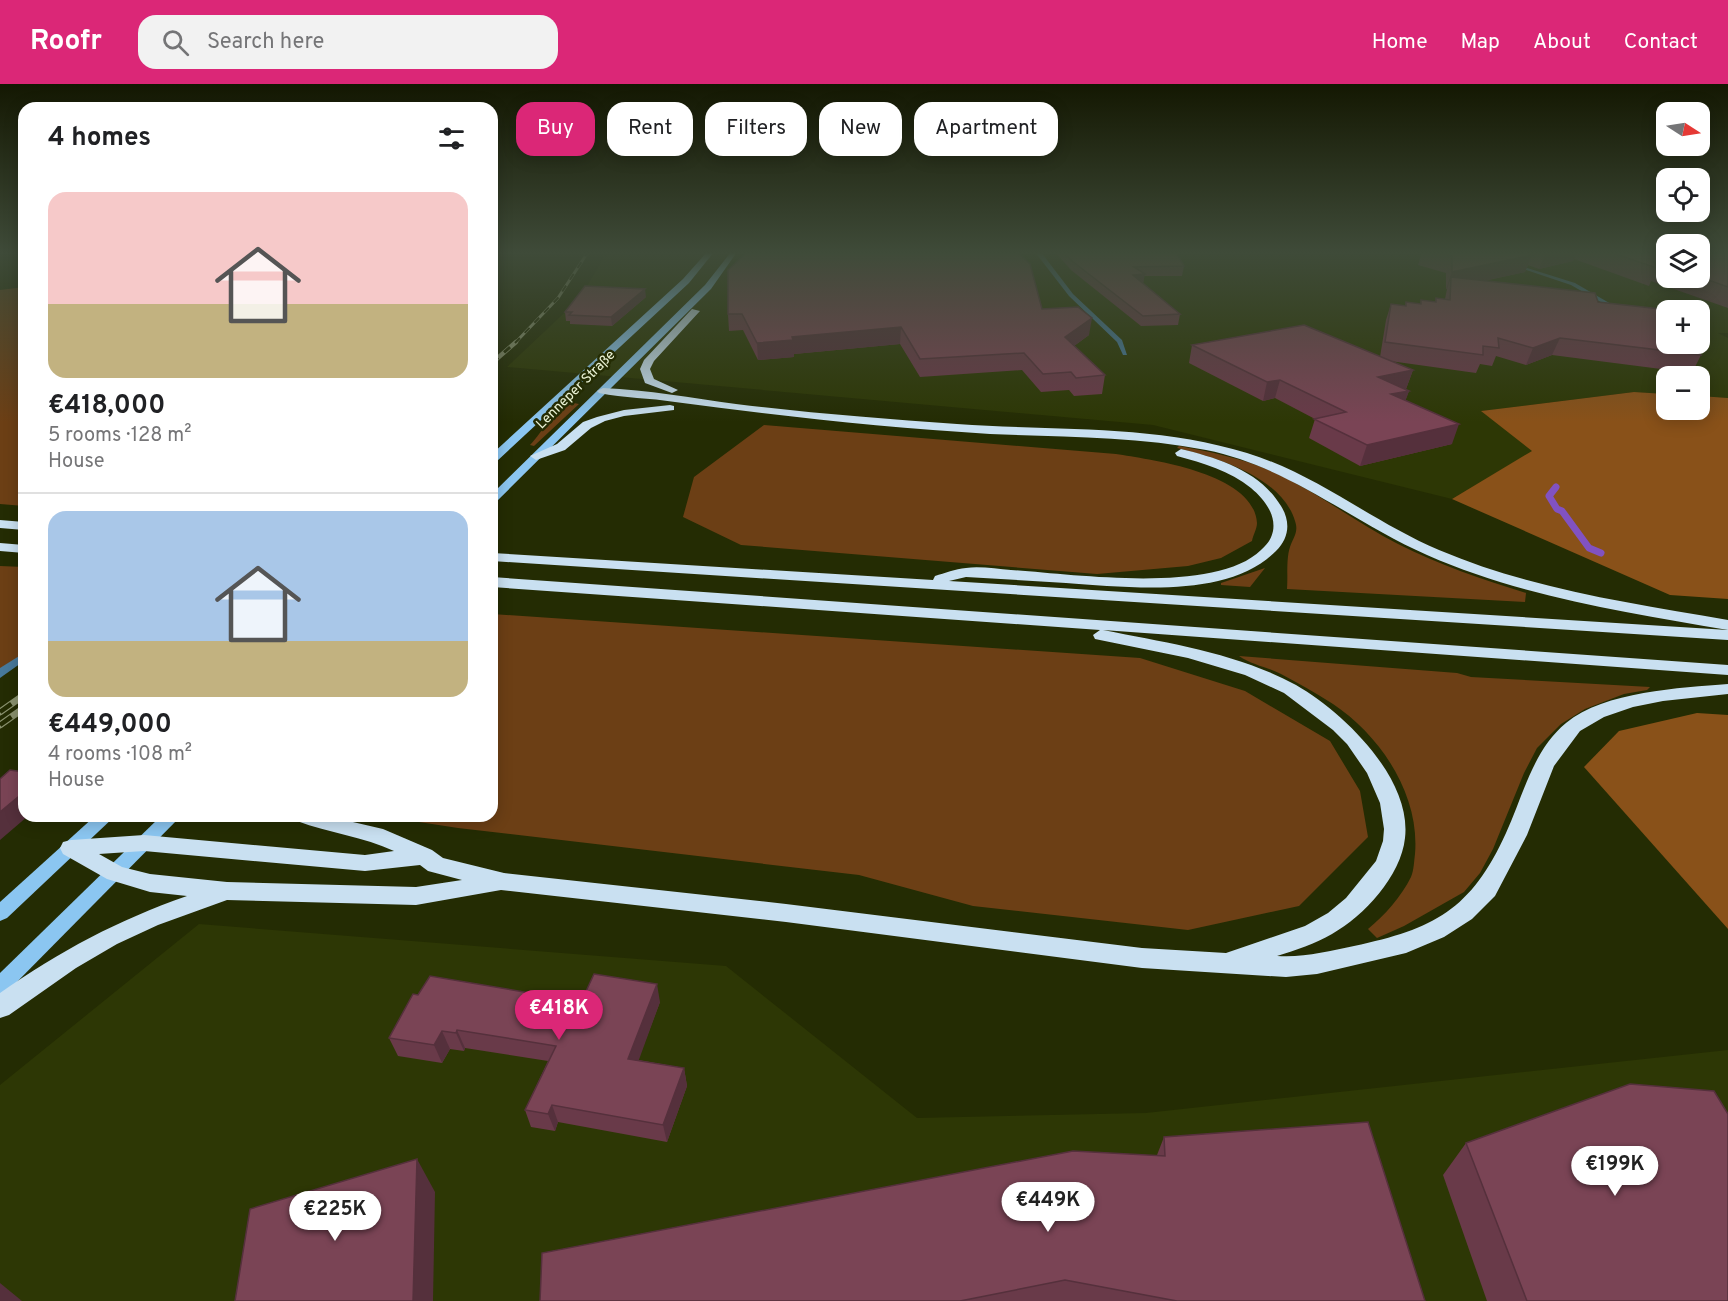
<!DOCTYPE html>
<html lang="en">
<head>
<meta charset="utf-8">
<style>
  :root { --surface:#fff; --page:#f2f2f2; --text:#202124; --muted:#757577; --line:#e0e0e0; --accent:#db2777 }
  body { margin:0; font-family:Overpass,sans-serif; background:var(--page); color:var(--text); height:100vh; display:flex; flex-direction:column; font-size:22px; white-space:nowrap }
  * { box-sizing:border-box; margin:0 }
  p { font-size:20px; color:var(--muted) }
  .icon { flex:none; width:33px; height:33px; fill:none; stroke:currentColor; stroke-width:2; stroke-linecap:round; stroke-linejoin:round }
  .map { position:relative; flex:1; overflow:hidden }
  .side { position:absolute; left:18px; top:18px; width:480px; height:720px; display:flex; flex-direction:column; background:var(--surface); border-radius:18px; box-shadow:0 3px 15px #0003 }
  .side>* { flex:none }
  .hud { position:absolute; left:516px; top:18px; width:570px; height:54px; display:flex; gap:12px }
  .needle { width:39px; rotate:102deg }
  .fabs { position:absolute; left:1656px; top:18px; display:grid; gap:12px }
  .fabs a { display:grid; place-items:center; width:54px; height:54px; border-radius:12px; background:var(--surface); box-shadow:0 3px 15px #0003; font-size:30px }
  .price { position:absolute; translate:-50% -51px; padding:0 14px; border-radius:21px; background:#fff; color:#222; font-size:20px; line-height:39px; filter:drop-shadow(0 2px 3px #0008) }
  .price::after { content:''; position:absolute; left:50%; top:36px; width:18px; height:14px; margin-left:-9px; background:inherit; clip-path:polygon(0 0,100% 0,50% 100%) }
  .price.current { background:var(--accent); color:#fff }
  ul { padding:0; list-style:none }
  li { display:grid; align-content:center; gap:12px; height:318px; padding:0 30px }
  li+li { border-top:2px solid var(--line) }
  li span { display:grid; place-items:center; height:186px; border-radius:18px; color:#555 }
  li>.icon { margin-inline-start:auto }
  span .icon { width:108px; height:108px; fill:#fffc; stroke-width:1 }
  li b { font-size:26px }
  h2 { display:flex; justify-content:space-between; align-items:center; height:72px; padding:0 30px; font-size:26px }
  .pill { padding:0 21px; border-radius:18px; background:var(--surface); box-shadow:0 3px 15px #0003; font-size:21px; line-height:54px }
  .pill.current { background:var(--accent); color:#fff }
  header { display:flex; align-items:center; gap:36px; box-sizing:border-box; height:84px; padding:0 30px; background:var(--accent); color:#fff }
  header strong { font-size:28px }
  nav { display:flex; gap:33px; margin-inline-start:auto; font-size:21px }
  .search { width:420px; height:54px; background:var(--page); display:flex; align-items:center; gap:15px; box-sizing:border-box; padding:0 21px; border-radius:18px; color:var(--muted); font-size:22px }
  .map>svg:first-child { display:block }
  .built { fill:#2d3705; fill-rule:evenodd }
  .green { fill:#6c3f15 }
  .forest { fill:#895119 }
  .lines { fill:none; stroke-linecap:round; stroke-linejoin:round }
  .stream { stroke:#8152c1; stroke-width:7 }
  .minor { fill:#47799b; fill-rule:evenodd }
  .primary { fill:#8bc6f1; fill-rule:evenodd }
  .motorway { fill:#c9e0f1; fill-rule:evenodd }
  .rail-far2-casing { stroke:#8a926f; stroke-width:3 }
  .rail-far1-casing { stroke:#8a926f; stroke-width:4.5 }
  .rail-casing { stroke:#8a926f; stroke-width:7 }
  .rail-far2 { stroke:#242c03; stroke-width:2; stroke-dasharray:7; stroke-linecap:butt }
  .rail-far1 { stroke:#242c03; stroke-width:3; stroke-dasharray:8; stroke-linecap:butt }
  .rail { stroke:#242c03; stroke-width:4.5; stroke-dasharray:14; stroke-linecap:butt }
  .wall { fill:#693a49 }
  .shaded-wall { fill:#55303c }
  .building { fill:#7a4455; stroke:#55303c; stroke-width:1.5 }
  .labels { text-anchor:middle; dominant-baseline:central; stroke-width:5; stroke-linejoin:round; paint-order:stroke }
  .far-street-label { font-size:14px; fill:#ebf3d6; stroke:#242c03 }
</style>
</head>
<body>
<header>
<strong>Roofr</strong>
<div class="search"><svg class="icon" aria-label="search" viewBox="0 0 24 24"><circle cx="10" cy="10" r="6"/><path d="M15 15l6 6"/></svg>Search here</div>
<nav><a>Home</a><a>Map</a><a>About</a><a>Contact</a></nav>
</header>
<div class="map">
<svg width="1728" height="1217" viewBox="0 0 1728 1217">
  <rect width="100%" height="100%" fill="#242c03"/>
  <g class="built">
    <path d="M607 168H1666V194H1700L1728 168V249H1718L1728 254V314L1700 312V292H1666V310L1634 308 1482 327 1533 367 1452 415 1153 341 507 283 580 214ZM1666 226H1700V260H1666Z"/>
    <path d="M199 840 726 882 917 1034 1146 1029 1728 966V1217H0V1001Z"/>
  </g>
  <g class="green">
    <path d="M24 203V422L0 420V206Z"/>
    <path d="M574 319 579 320 534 362 530 361C544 346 553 326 574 319Z"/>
    <path d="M764 341 1116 370C1153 376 1254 389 1257 439 1257 445 1253 451 1252 457L1221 474 1188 482 1097 490 741 461 683 433 694 393Z"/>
    <path d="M1179 362C1210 368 1242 374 1271 387 1316 407 1355 438 1398 460 1439 481 1482 495 1526 509L1525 518 1287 505C1288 492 1286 475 1290 463 1293 454 1299 448 1295 437 1282 393 1216 373 1177 364Z"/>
    <path d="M0 482 24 483V569L0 587Z"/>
    <path d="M1265 484 1250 503 1221 501V499Z"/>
    <path d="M492 530 1140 574 1245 607 1330 657 1360 707 1368 753 1299 822 1188 846 973 822 859 791 458 744 380 732H492Z"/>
    <path d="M1239 572 1457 589 1471 593 1650 603 1647 606 1624 610 1585 625 1561 640 1537 664 1524 689 1493 765 1480 789 1464 808 1404 842 1377 854 1368 845C1385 831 1401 813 1411 793 1414 786 1414 777 1415 770 1420 711 1381 652 1333 620 1316 609 1298 599 1281 590 1267 583 1252 581 1239 572Z"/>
  </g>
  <g class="forest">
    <path d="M1634 308 1666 310V326H1700V312L1728 314V515L1670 511 1452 415 1532 367 1481 327Z"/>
    <path d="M1697 629 1728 631V845L1584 683 1619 647Z"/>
  </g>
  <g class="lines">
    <path class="stream" d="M1556 403 1549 412 1557 425 1562 427 1589 464 1601 469"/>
    <g class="minor">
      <path d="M1035 168H1041L1073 210 1122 256 1127 271H1123L1117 258 1069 212Z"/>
      <path d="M1511 179 1575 199 1623 227 1618 228 1571 201 1511 181Z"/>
      <path d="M24 569V577L0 594V584Z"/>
    </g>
    <g class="primary">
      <path d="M707 168H714L689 199 496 378 492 379V370L683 195Z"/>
      <path d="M731 168H737L711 205 496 418 492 419V410L705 201Z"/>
      <path d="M95 732H115L7 834 0 837V818Z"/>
      <path d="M161 732H181L7 908 0 911V889Z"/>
    </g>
    <g class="motorway">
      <path d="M692 225 700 227 654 277 650 285 654 295 678 306 672 309 645 299 640 285 644 276Z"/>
      <path d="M603 304C648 306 692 314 736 320 810 329 884 335 957 340 1054 347 1153 340 1247 369 1316 390 1373 438 1439 466 1531 505 1630 519 1728 536V546C1627 528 1522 513 1427 471 1352 438 1288 382 1206 366 1135 352 1062 353 990 350 885 344 779 332 675 318 650 314 624 314 599 309L597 307Z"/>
      <path d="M670 321 674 322V326L624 332 605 337 591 344 565 366 536 376 530 372 557 360 583 338 597 333 624 326Z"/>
      <path d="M1181 365C1218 374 1260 387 1281 422 1291 438 1289 454 1276 467 1228 516 1129 503 1066 499 1033 497 1000 495 966 493L949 497 1728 546V556L492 477V469L933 496 935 492C945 489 955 485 966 484 980 482 997 485 1011 486 1072 490 1215 511 1261 466 1267 460 1271 456 1273 447 1276 430 1264 415 1251 404 1230 387 1203 379 1177 372L1175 369Z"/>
      <path d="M0 436 24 438V446L0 444Z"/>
      <path d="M0 459 24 461V469L0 467Z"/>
      <path d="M492 493 1728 581V591L1103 546C1168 559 1237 569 1296 601 1343 628 1412 694 1405 754 1401 792 1364 832 1332 850 1315 860 1296 866 1277 872 1303 874 1329 867 1354 862 1434 845 1471 826 1506 749 1523 712 1533 666 1566 639 1605 607 1680 604 1728 600V610L1663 617 1633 623 1604 633 1580 647 1554 682 1527 751 1495 812 1472 835 1444 853 1406 869 1317 890 1286 893 1142 884 786 838 501 806 416 821 227 816 158 841 117 860 76 884 9 931 0 934V909C60 867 118 836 187 812L150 808 107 795 63 770 60 764 63 758 71 756 144 751 365 771 394 767C364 753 329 749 297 737L294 732H327L383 745 432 766 443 774 504 789 786 820 1142 864 1226 869 1305 842 1328 829 1346 814 1376 777 1383 757 1384 745 1380 719 1367 689 1347 660 1333 646 1284 609 1245 591 1188 574 1095 555 1093 551 1100 546 492 503ZM144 767 365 787 420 781 428 787 462 796 416 803 227 798 150 790 122 783 99 770Z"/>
    </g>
    <defs>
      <path id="rail-far2" d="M515 259 558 214 588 168"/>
      <path id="rail-far1" d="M492 279 516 258"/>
      <g id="rail">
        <path d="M0 628 24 611"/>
        <path d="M0 641 24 624"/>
      </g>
    </defs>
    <use href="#rail-far2" class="rail-far2-casing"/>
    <use href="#rail-far1" class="rail-far1-casing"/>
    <use href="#rail" class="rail-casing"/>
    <use href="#rail-far2" class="rail-far2"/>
    <use href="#rail-far1" class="rail-far1"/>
    <use href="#rail" class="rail"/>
  </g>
  <g class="wall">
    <path d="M1055 168H1176L1184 182 1182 192H1144L1143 199 1180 230 1178 241 1141 242 1071 186Z"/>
    <path d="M1422 168H1666V194H1700L1728 168V224L1651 197 1649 202 1574 175 1573 177 1539 185 1528 181 1525 188 1484 197 1598 218 1701 271 1692 289 1552 271 1526 281 1496 272 1492 282 1480 280 1476 289 1390 277 1413 286 1406 305H1405L1409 307 1405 317 1452 360 1360 382 1309 354 1315 335 1275 314 1263 317 1189 279 1192 261 1380 273 1386 236 1391 220 1405 222 1406 218 1420 220 1421 216 1435 218 1436 214 1445 215 1447 205H1446V189L1418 181Z"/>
    <path d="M646 213 612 242 570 240V237H566L565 228Z"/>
    <path d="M1042 225 1089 251 1074 262 1105 291 1102 310 1074 312 1069 306 1041 308 1022 286 920 293 900 260 794 270V273L758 276 743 246 729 247 728 230Z"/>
    <path d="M577 917 660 918 638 976 684 984 687 1002 667 1058 558 1038 555 1047 531 1043 525 1026 548 977 465 964 464 967 450 965 442 979 398 972 389 954Z"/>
    <path d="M1164 1053 1425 1217H540L1157 1071Z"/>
    <path d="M1466 1059 1728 1217H1487L1443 1091Z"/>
  </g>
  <g class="shaded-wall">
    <path d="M1546 168H1577L1573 177 1539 185Z"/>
    <path d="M1532 171 1525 188 1451 204V193L1447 205H1446L1452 188Z"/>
    <path d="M1145 190 1143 200 1133 191Z"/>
    <path d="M645 205 646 213 612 242 611 233Z"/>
    <path d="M1092 234 1089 251 1063 270 1065 253Z"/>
    <path d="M901 243 900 260 794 270V273L758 276 757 259 792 253Z"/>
    <path d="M1560 254 1552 271 1526 281 1533 264Z"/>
    <path d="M1413 286 1406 305 1372 312 1378 293Z"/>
    <path d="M1280 296 1275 314 1263 317 1267 298Z"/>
    <path d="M1409 307 1402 326 1391 310Z"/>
    <path d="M496 323 498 334 492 339V326Z"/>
    <path d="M1459 340 1452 360 1360 382 1367 361Z"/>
    <path d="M24 708V732H28L0 756V728Z"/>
    <path d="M657 900 660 918 633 992 628 975Z"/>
    <path d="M457 946 465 964 464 967 456 949Z"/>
    <path d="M442 947 450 965 442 979 434 961Z"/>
    <path d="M684 984 687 1002 667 1058 663 1041Z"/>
    <path d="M552 1021 558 1038 555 1047 548 1030Z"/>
    <path d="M417 1075 435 1108 433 1217H413Z"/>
    <path d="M0 1199 22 1217H0Z"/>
  </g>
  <g class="building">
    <path d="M747 168H1017L1030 180 1042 225 1078 223 1092 234 1065 253 1105 291 1076 294 1071 288 1043 290 1024 269 920 275 901 243 792 253 793 256 757 259 742 230H728V186Z"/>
    <path d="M1064 168H1176L1184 182 1134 183 1145 190 1133 191 1180 230 1143 232 1072 177Z"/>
    <path d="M1437 168H1523L1532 171 1452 188V172Z"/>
    <path d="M1609 168H1666V182L1654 178 1657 184Z"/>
    <path d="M1700 168H1728V203L1700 193Z"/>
    <path d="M1451 193 1595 209 1598 218 1670 226H1666V260H1695L1701 271 1560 254 1533 264 1498 254 1499 264 1483 262V271L1385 258 1391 220 1406 222V218L1421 220V216L1436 218V214L1450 216Z"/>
    <path d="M585 202 645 205 611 233 569 231 572 228H565Z"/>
    <path d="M1304 241 1413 286 1378 293 1409 307 1391 310 1459 340 1367 361 1314 335 1346 328 1280 296 1267 298 1192 261Z"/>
    <path d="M10 686 24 688V708L0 728V695Z"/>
    <path d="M594 890 657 900 628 975 684 984 663 1041 552 1021 548 1030 525 1026 556 962 457 946 456 949 442 947 434 961 389 954 413 910 418 911 430 892 577 917 582 916Z"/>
    <path d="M1630 1000 1714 1007 1728 1030V1217H1527L1466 1059Z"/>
    <path d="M1368 1038 1425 1217H1177L1065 1196 960 1217H540L542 1169 1073 1067 1165 1072 1164 1053Z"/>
    <path d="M417 1075 413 1217H235L250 1125Z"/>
  </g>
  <linearGradient id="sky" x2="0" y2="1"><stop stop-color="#141802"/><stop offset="0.5" stop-color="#3f4b39"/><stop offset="1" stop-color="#3f4b39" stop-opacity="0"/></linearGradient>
  <rect width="1728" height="338" fill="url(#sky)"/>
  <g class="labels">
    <g class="far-street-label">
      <text transform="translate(576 306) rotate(-45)">Lenneper Straße</text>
    </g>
  </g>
</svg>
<div class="fabs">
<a><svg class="needle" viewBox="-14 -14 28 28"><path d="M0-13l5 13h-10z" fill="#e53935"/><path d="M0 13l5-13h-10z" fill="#757577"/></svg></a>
<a><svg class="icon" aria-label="locate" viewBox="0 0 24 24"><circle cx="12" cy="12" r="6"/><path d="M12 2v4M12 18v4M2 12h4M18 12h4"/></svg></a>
<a><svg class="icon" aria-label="layers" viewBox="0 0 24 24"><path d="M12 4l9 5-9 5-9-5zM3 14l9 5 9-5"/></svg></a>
<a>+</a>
<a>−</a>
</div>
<b class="price current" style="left:559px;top:957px">€418K</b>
<b class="price" style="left:1615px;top:1113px">€199K</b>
<b class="price" style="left:1048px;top:1149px">€449K</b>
<b class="price" style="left:335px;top:1158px">€225K</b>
<div class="hud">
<a class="pill current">Buy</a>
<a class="pill">Rent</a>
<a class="pill">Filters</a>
<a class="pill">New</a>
<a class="pill">Apartment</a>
</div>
<section class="side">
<h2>4 homes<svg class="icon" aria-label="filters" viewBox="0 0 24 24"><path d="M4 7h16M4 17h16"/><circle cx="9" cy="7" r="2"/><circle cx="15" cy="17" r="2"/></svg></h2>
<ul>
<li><span style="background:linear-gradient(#f6c9c9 60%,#c2b280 0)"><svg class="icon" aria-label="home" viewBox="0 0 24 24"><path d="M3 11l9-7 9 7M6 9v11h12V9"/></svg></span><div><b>€418,000</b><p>5 rooms · 128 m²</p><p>House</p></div></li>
<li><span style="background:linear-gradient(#a9c7e8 70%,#c2b280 0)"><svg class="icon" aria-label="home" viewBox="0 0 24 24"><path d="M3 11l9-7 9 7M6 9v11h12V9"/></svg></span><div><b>€449,000</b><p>4 rooms · 108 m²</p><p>House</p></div></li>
</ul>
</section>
</div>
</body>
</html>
